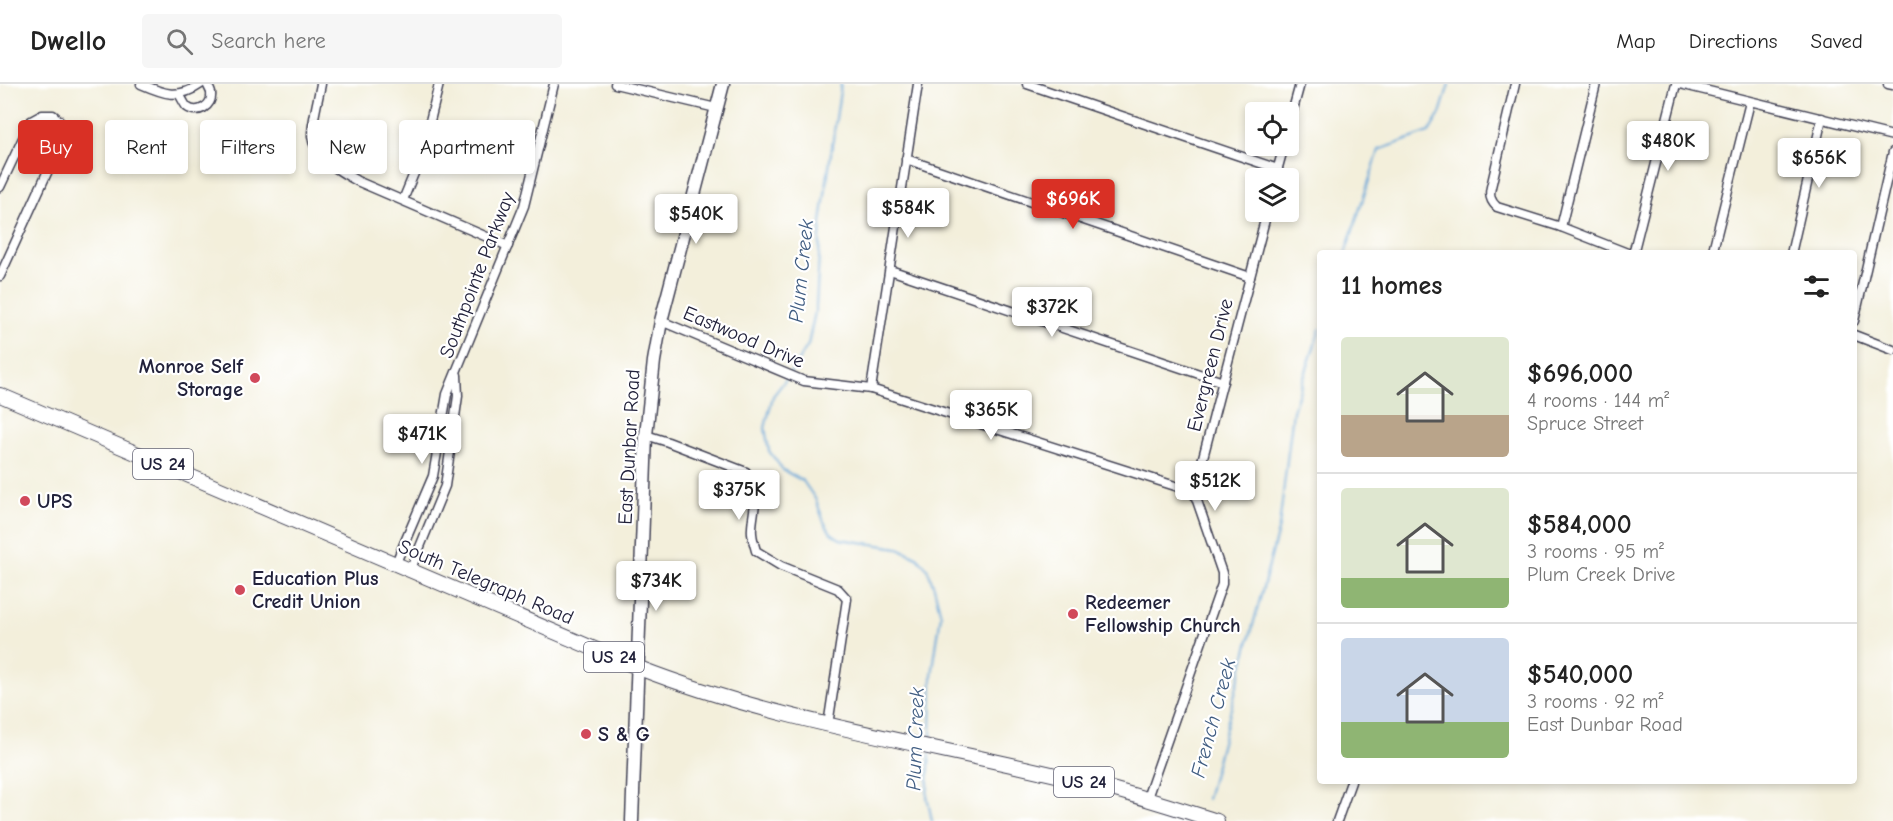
<!DOCTYPE html>
<html lang="en">
<head>
<meta charset="utf-8">
<style>
  :root { --surface:#fff; --page:#f6f6f6; --text:#222; --muted:#767676; --line:#e0e0e0; --accent:#d93025 }
  body { margin:0; font-family:"Comic Neue",sans-serif; background:var(--page); color:var(--text); height:100vh; display:flex; flex-direction:column; font-size:22px; white-space:nowrap }
  * { box-sizing:border-box; margin:0 }
  p { font-size:20px; color:var(--muted) }
  .icon { flex:none; width:33px; height:33px; fill:none; stroke:currentColor; stroke-width:2; stroke-linecap:round; stroke-linejoin:round }
  .map { position:relative; flex:1; overflow:hidden }
  .side { position:absolute; left:1317px; top:166px; width:540px; height:534px; display:flex; flex-direction:column; background:var(--surface); border-radius:6px; box-shadow:0 3px 9px #0003 }
  .side>* { flex:none }
  .top-card { position:absolute; left:18px; top:36px; width:570px; height:54px; display:flex; gap:12px }
  .fabs { position:absolute; left:1245px; top:18px; display:grid; gap:12px }
  .fabs a { display:grid; place-items:center; width:54px; height:54px; border-radius:6px; background:var(--surface); box-shadow:0 3px 9px #0003; font-size:30px }
  .price { position:absolute; translate:-50% -51px; padding:0 14px; border-radius:6px; background:#fff; color:#222; font-size:20px; line-height:39px; filter:drop-shadow(0 2px 3px #0008) }
  .price::after { content:''; position:absolute; left:50%; top:36px; width:18px; height:14px; margin-left:-9px; background:inherit; clip-path:polygon(0 0,100% 0,50% 100%) }
  .price.current { background:var(--accent); color:#fff }
  ul { padding:0; list-style:none }
  li { display:flex; align-items:center; gap:18px; height:150px; padding:0 24px }
  li+li { border-top:2px solid var(--line) }
  li span { display:grid; place-items:center; flex:none; width:168px; height:120px; border-radius:6px; color:#555 }
  li>.icon { margin-inline-start:auto }
  span .icon { width:72px; height:72px; fill:#fffc; stroke-width:1 }
  li b { font-size:26px }
  h2 { display:flex; justify-content:space-between; align-items:center; height:72px; padding:0 24px; font-size:26px }
  .tag { padding:0 21px; border-radius:6px; background:var(--surface); box-shadow:0 3px 9px #0003; font-size:21px; line-height:54px }
  .tag.current { background:var(--accent); color:#fff }
  header { display:flex; align-items:center; gap:36px; box-sizing:border-box; height:84px; padding:0 30px; background:var(--surface); border-bottom:2px solid var(--line) }
  header strong { font-size:28px }
  nav { display:flex; gap:33px; margin-inline-start:auto; font-size:21px }
  .search { width:420px; height:54px; background:var(--page); display:flex; align-items:center; gap:15px; box-sizing:border-box; padding:0 21px; border-radius:6px; color:var(--muted); font-size:22px }
  .map>svg:first-child { display:block }
  .lines { fill:none; stroke-linecap:round; stroke-linejoin:round }
  .stream { stroke:#65a5d8; stroke-width:2 }
  .street-casing { stroke:#414153; stroke-width:11 }
  .secondary-casing { stroke:#414153; stroke-width:15 }
  .primary-casing { stroke:#414153; stroke-width:16 }
  .street { stroke:#fff; stroke-width:8 }
  .secondary { stroke:#fff; stroke-width:12 }
  .primary { stroke:#fff; stroke-width:14 }
  .poi-dot { fill:#d1495b; stroke:#fff; stroke-width:2 }
  .labels { text-anchor:middle; dominant-baseline:central; stroke-width:4.5; stroke-linejoin:round; paint-order:stroke }
  .shield { fill:#fff; stroke:#646476; stroke-width:1.5 }
  .shield-label { font-size:18px; font-weight:bold; fill:#22223b }
  .street-label { font-size:20px; fill:#22223b; stroke:#fff }
  .poi-label { font-size:20px; font-weight:bold; fill:#22223b; stroke:#fff; text-anchor:start }
  .water-label { font-size:21px; font-style:italic; fill:#405d82; stroke:#fff }
</style>
</head>
<body>
<header>
<strong>Dwello</strong>
<div class="search"><svg class="icon" aria-label="search" viewBox="0 0 24 24"><circle cx="10" cy="10" r="6"/><path d="M15 15l6 6"/></svg>Search here</div>
<nav><a>Map</a><a>Directions</a><a>Saved</a></nav>
</header>
<div class="map">
<svg width="1893" height="737" viewBox="0 0 1893 737">
  <rect width="100%" height="100%" fill="#fff"/>
  <filter id="ink" filterUnits="userSpaceOnUse"><feTurbulence type="fractalNoise" baseFrequency=".0167" numOctaves="2"/><feDisplacementMap in="SourceGraphic" scale="12" xChannelSelector="R" yChannelSelector="G"/><feConvolveMatrix kernelMatrix="1 2 1 2 8 2 1 2 1" color-interpolation-filters="sRGB"/></filter>
  <filter id="wash" filterUnits="userSpaceOnUse"><feTurbulence type="fractalNoise" baseFrequency=".008" numOctaves="4" result="noise"/><feDisplacementMap in="SourceGraphic" scale="24" xChannelSelector="R" yChannelSelector="G"/><feGaussianBlur stdDeviation="1.35" result="paint"/><feColorMatrix in="noise" values="0 0 0 0 0 0 0 0 0 0 0 0 0 0 0 0 0 1.4 0 .05"/><feComposite in="paint" operator="in"/></filter>
  <g filter="url(#wash)">
    <rect width="100%" height="100%" fill="#f3efdb"/>
    <g class="lines">
      <g class="stream">
        <path d="M1345 170 1379 66 1429 48 1440 30 1449 0"/>
        <path d="M790 289 808 261 816 223 821 138 841 0"/>
        <path d="M787 294 773 312 765 344 769 367 783 386 803 397 816 416 824 438 831 449 840 455 898 464 917 473 927 484 934 503 941 531 932 591 931 657"/>
        <path d="M930 669 927 712 932 737"/>
        <path d="M1207 715 1279 443 1293 327 1320 245"/>
      </g>
    </g>
  </g>
  <g filter="url(#ink)">
    <g class="lines">
      <defs>
        <g id="street">
          <path d="M141 0C164 10 178 16 201 0"/>
          <path d="M321 0C319 11 311 43 312 52 314 74 340 87 357 97L508 162"/>
          <path d="M615 0 716 24"/>
          <path d="M1027 0 1278 85"/>
          <path d="M1515 0 1491 103C1489 111 1490 117 1497 123L1561 143 1630 170"/>
          <path d="M1680 0 1893 52"/>
          <path d="M1888 0 1893 1"/>
          <path d="M179 10C182 14 184 20 187 23 197 31 213 22 211 9 211 8 208 2 207 0"/>
          <path d="M1288 44 1300 0"/>
          <path d="M906 75 1250 193"/>
          <path d="M1275 94 1284 62"/>
          <path d="M0 103 31 37 42 31H53L59 36 61 46 59 59 51 80 0 192"/>
          <path d="M403 116 422 70 439 0"/>
          <path d="M1561 143 1596 0"/>
          <path d="M1633 170 1676 0"/>
          <path d="M1712 170 1750 18"/>
          <path d="M1791 170 1822 34"/>
          <path d="M890 186 1223 298"/>
          <path d="M661 237 804 297 871 305 1194 408"/>
          <path d="M1854 237 1893 68"/>
          <path d="M1854 251 1893 266"/>
          <path d="M871 305 918 0"/>
          <path d="M646 351 668 358 746 388C762 405 753 423 752 444 751 452 754 459 756 467L781 482 838 505 847 515 828 641"/>
          <path d="M395 481 433 392 447 310 524 122 554 0"/>
          <path d="M410 487 445 402 458 312 457 291"/>
          <path d="M1147 714 1222 500V489L1194 408 1267 128"/>
          <path d="M1337 737 1351 698"/>
        </g>
        <path id="secondary" d="M632 737 646 351 654 277 661 237 723 0"/>
        <path id="primary" d="M0 311 639 584C783 640 936 661 1085 698 1130 709 1173 723 1217 737"/>
      </defs>
      <use href="#street" class="street-casing"/>
      <use href="#secondary" class="secondary-casing"/>
      <use href="#primary" class="primary-casing"/>
      <use href="#street" class="street"/>
      <use href="#secondary" class="secondary"/>
      <use href="#primary" class="primary"/>
    </g>
  </g>
  <g class="poi-dot">
    <circle cx="255" cy="294" r="6"/>
    <circle cx="25" cy="417" r="6"/>
    <circle cx="240" cy="506" r="6"/>
    <circle cx="1073" cy="530" r="6"/>
    <circle cx="586" cy="650" r="6"/>
  </g>
  <g class="labels">
    <g class="shield">
      <rect x="133" y="365" width="60" height="30" rx="4.5"/>
      <rect x="584" y="558" width="60" height="30" rx="4.5"/>
      <rect x="1054" y="683" width="60" height="30" rx="4.5"/>
    </g>
    <g class="shield-label">
      <text x="163" y="380">US 24</text>
      <text x="614" y="573">US 24</text>
      <text x="1084" y="698">US 24</text>
    </g>
    <g class="street-label">
      <text transform="translate(477 191) rotate(-69)">Southpointe Parkway</text>
      <text transform="translate(744 253) rotate(23)">Eastwood Drive</text>
      <text transform="translate(1210 281) rotate(-76)">Evergreen Drive</text>
      <text transform="translate(629 363) rotate(-87)">East Dunbar Road</text>
      <text transform="translate(486 498) rotate(23)">South Telegraph Road</text>
    </g>
    <g class="poi-label">
      <text x="243" y="282" text-anchor="end">Monroe Self<tspan x="243" dy="23">Storage</tspan></text>
      <text x="37" y="417">UPS</text>
      <text x="252" y="494">Education Plus<tspan x="252" dy="23">Credit Union</tspan></text>
      <text x="1085" y="518">Redeemer<tspan x="1085" dy="23">Fellowship Church</tspan></text>
      <text x="598" y="650">S &amp; G</text>
    </g>
    <g class="water-label">
      <text transform="translate(801 187) rotate(-84)">Plum Creek</text>
      <text transform="translate(1213 634) rotate(-75)">French Creek</text>
      <text transform="translate(915 655) rotate(-88)">Plum Creek</text>
    </g>
  </g>
</svg>
<div class="fabs">
<a><svg class="icon" aria-label="locate" viewBox="0 0 24 24"><circle cx="12" cy="12" r="6"/><path d="M12 2v4M12 18v4M2 12h4M18 12h4"/></svg></a>
<a><svg class="icon" aria-label="layers" viewBox="0 0 24 24"><path d="M12 4l9 5-9 5-9-5zM3 14l9 5 9-5"/></svg></a>
</div>
<b class="price" style="left:1668px;top:88px">$480K</b>
<b class="price" style="left:1819px;top:105px">$656K</b>
<b class="price current" style="left:1073px;top:146px">$696K</b>
<b class="price" style="left:908px;top:155px">$584K</b>
<b class="price" style="left:696px;top:161px">$540K</b>
<b class="price" style="left:1052px;top:254px">$372K</b>
<b class="price" style="left:991px;top:357px">$365K</b>
<b class="price" style="left:422px;top:381px">$471K</b>
<b class="price" style="left:1215px;top:428px">$512K</b>
<b class="price" style="left:739px;top:437px">$375K</b>
<b class="price" style="left:656px;top:528px">$734K</b>
<div class="top-card">
<a class="tag current">Buy</a>
<a class="tag">Rent</a>
<a class="tag">Filters</a>
<a class="tag">New</a>
<a class="tag">Apartment</a>
</div>
<section class="side">
<h2>11 homes<svg class="icon" aria-label="filters" viewBox="0 0 24 24"><path d="M4 7h16M4 17h16"/><circle cx="9" cy="7" r="2"/><circle cx="15" cy="17" r="2"/></svg></h2>
<ul>
<li><span style="background:linear-gradient(#dfe7d0 65%,#b9a48a 0)"><svg class="icon" aria-label="home" viewBox="0 0 24 24"><path d="M3 11l9-7 9 7M6 9v11h12V9"/></svg></span><div><b>$696,000</b><p>4 rooms · 144 m²</p><p>Spruce Street</p></div></li>
<li><span style="background:linear-gradient(#dfe7d0 75%,#8fb573 0)"><svg class="icon" aria-label="home" viewBox="0 0 24 24"><path d="M3 11l9-7 9 7M6 9v11h12V9"/></svg></span><div><b>$584,000</b><p>3 rooms · 95 m²</p><p>Plum Creek Drive</p></div></li>
<li><span style="background:linear-gradient(#c9d6e8 70%,#8fb573 0)"><svg class="icon" aria-label="home" viewBox="0 0 24 24"><path d="M3 11l9-7 9 7M6 9v11h12V9"/></svg></span><div><b>$540,000</b><p>3 rooms · 92 m²</p><p>East Dunbar Road</p></div></li>
</ul>
</section>
</div>
</body>
</html>
